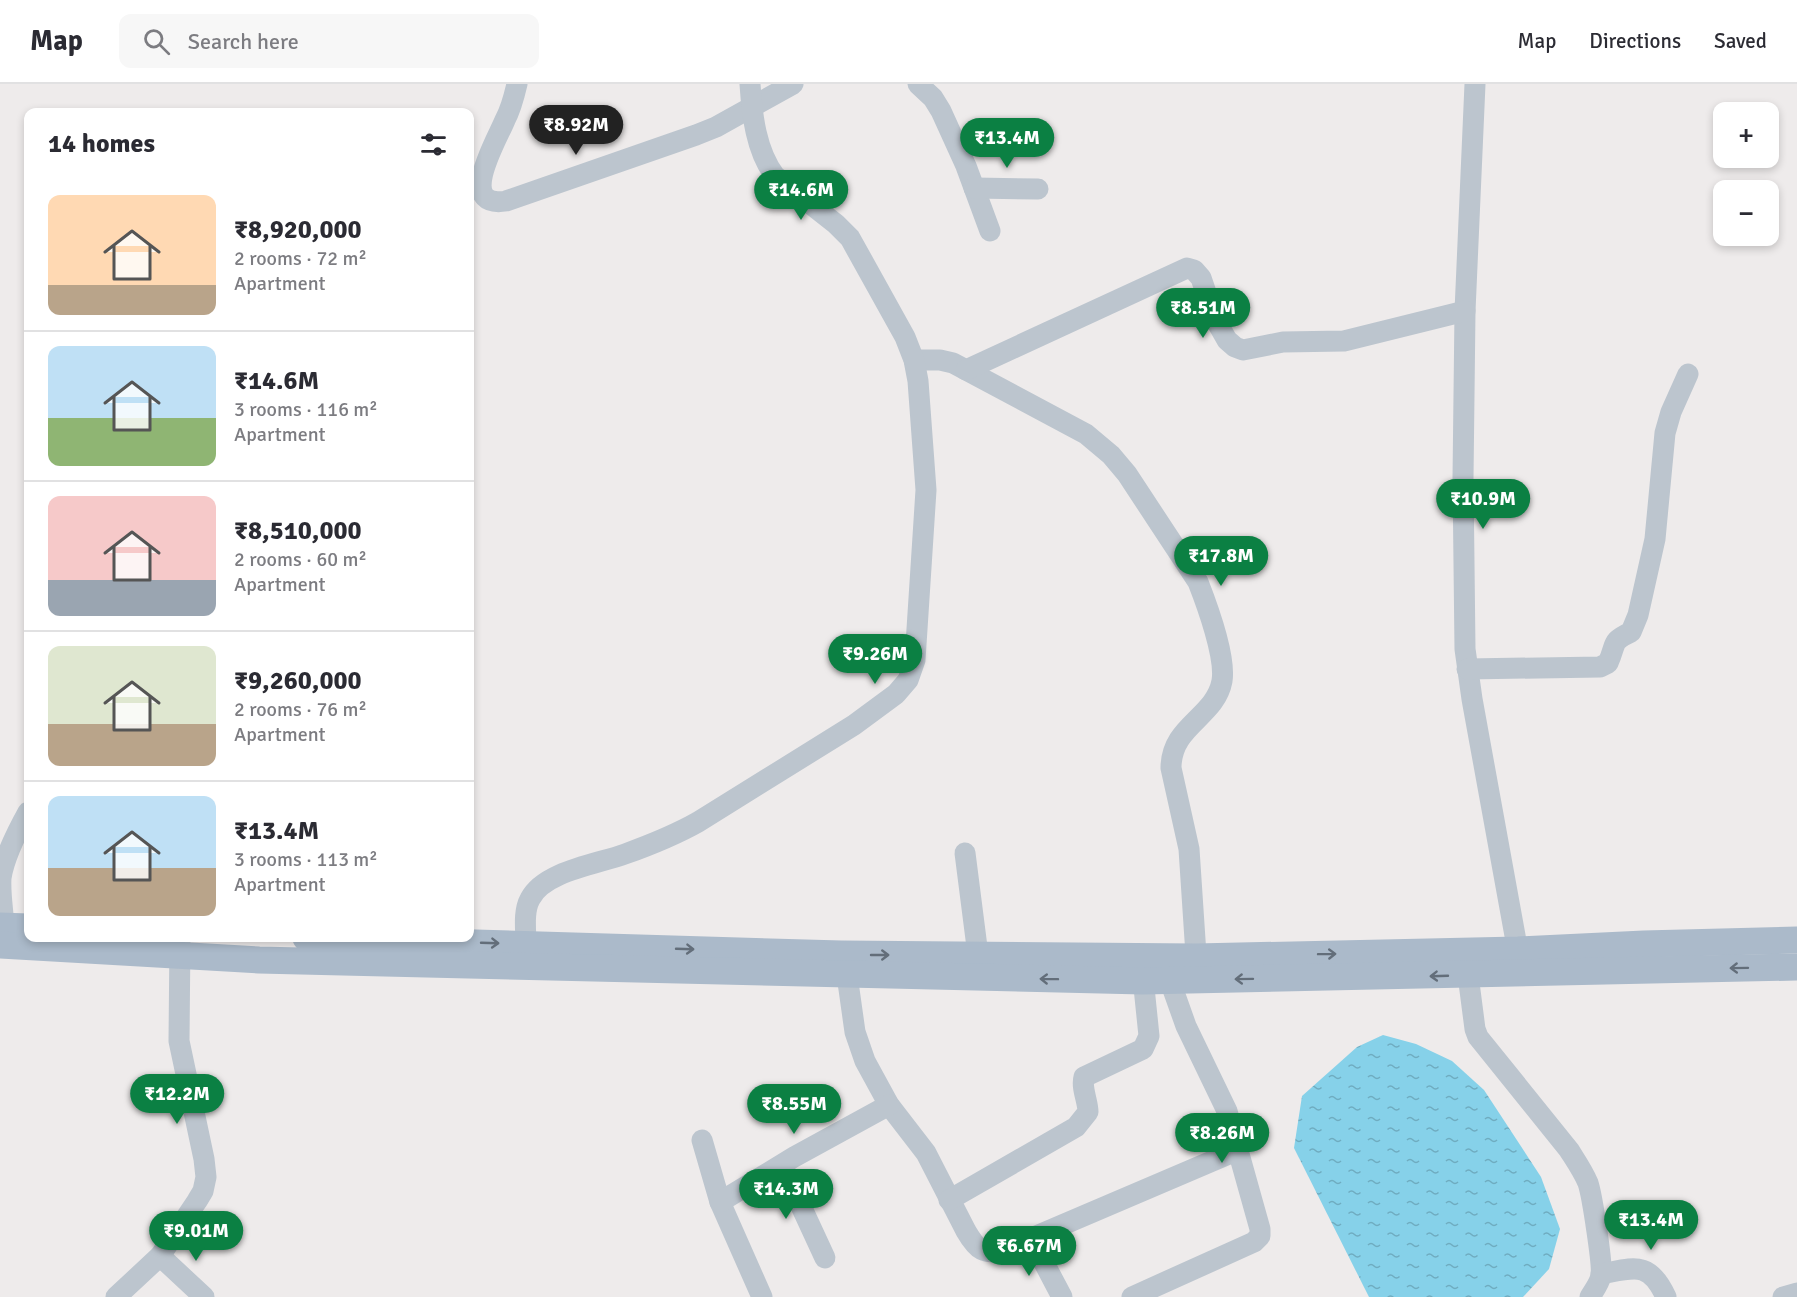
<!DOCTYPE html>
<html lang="en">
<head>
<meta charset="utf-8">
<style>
  :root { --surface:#fff; --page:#f7f7f7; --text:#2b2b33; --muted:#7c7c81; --line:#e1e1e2; --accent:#0b8043 }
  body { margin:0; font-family:Signika,sans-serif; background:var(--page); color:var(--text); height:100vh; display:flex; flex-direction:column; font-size:22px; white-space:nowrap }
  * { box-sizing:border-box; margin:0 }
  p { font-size:20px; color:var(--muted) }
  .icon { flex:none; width:33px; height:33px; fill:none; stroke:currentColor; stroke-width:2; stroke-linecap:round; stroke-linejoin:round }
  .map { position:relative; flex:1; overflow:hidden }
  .panel { position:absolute; left:24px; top:24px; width:450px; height:834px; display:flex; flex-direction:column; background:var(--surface); border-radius:12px; box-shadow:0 3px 9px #0003 }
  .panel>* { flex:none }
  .fabs { position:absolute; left:1713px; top:18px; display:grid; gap:12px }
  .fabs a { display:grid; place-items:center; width:66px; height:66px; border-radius:12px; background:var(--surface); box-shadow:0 3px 9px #0003; font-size:30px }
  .price { position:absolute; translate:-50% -51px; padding:0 14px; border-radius:21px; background:var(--accent); color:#fff; font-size:20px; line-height:39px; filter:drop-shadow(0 2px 3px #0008) }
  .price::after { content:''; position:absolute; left:50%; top:36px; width:18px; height:14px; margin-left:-9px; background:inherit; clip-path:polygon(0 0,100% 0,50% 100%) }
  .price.current { background:#222; color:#fff }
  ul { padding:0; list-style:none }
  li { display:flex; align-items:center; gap:18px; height:150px; padding:0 24px }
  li+li { border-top:2px solid var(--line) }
  li span { display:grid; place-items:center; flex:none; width:168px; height:120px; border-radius:12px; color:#555 }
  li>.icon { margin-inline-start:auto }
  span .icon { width:72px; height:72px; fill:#fffc; stroke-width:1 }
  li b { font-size:26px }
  h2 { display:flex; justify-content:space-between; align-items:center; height:72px; padding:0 24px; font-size:26px }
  header { display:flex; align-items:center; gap:36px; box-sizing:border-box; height:84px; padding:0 30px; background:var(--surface); border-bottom:2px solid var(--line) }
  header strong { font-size:28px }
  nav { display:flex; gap:33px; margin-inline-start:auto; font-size:21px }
  .search { width:420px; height:54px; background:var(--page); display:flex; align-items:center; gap:15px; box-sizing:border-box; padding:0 21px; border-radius:12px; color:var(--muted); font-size:22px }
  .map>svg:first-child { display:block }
  .water { fill:url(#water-ripples) }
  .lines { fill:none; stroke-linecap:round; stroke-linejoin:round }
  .minor { stroke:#bcc5ce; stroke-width:21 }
  .major { stroke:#abbaca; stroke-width:27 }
  .oneway { stroke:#636e7a }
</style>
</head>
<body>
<header>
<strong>Map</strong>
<div class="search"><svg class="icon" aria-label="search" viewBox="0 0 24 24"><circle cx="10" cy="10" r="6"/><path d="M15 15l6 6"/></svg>Search here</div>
<nav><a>Map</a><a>Directions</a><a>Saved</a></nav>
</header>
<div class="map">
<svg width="1797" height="1213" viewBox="0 0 1797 1213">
  <defs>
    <pattern id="water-ripples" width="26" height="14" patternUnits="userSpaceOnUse" patternTransform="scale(1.5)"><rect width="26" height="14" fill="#86d1e9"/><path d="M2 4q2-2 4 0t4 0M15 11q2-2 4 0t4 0" fill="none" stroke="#6facc0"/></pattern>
  </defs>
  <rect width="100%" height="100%" fill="#eeebeb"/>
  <path class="water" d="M1383 951 1416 960 1452 977 1484 1006 1541 1093 1560 1145 1549 1185 1523 1213H1369L1294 1064 1302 1012 1357 963Z"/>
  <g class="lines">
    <g class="minor">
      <path d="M517 0C514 13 511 25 505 36 497 56 455 125 506 117L696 51 716 43 793 0"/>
      <path d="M918 0 933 14 941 27 966 82 990 147"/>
      <path d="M1475 0 1465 227 1463 394 1465 565 1472 615 1520 879"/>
      <path d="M974 104 1038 105"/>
      <path d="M914 276H940L953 279 1086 350 1111 371 1127 390 1198 498C1207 521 1226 573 1222 597 1215 634 1171 641 1171 684L1189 765 1197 886"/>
      <path d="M966 286 1187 184 1194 186 1201 194 1215 235 1227 256 1235 263 1243 266 1283 258 1344 257 1465 227"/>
      <path d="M1467 585 1600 583 1608 579C1617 559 1610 558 1631 548L1638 531 1655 455 1665 349 1671 328 1688 290"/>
      <path d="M965 769 978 871"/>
      <path d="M4 842C3 826 0 810 1 794 4 774 18 746 28 728"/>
      <path d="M526 861C526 846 523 828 530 815 544 787 598 780 625 770 650 761 675 751 698 738L854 641 896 610 908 596 915 576 926 406 918 297 914 276 905 253 850 154 836 140 775 92C756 67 752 31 750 0"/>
      <path d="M847 891 855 948 865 977 889 1021 926 1069 966 1147C977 1166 984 1172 1006 1165L1238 1066"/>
      <path d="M1468 891 1475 945 1478 953 1569 1066C1576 1077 1583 1087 1588 1099 1592 1111 1603 1181 1601 1192 1599 1200 1594 1206 1590 1213"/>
      <path d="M702 1056 720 1118 762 1213"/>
      <path d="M782 1081 825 1174"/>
      <path d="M949 1116 1076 1043 1088 1028C1088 1017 1081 1004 1084 993L1143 965 1149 952 1142 884"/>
      <path d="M720 1118 794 1073 889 1021"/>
      <path d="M1031 1154 1062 1213"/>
      <path d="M160 1172 204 1213"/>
      <path d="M1601 1190C1634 1184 1649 1176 1666 1213"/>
      <path d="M116 1213 160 1172 197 1117 203 1107 206 1093 204 1075 179 957 180 854"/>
      <path d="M1132 1213 1254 1158 1260 1152V1145L1227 1027 1186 942 1170 897"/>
      <path d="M1783 1213 1797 1209"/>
    </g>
    <g class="major">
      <path d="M0 842 28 843"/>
      <path d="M306 854 841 870 1196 873 1518 866 1644 860 1797 856"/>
      <path d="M0 861 259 876 1143 897 1797 883"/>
    </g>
  </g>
  <defs><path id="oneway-shaft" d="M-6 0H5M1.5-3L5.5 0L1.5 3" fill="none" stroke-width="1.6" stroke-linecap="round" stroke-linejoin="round" transform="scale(1.5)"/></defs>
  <g class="oneway">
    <use href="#oneway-shaft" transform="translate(490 859) rotate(2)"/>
    <use href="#oneway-shaft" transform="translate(685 865) rotate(2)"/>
    <use href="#oneway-shaft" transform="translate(1327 870) rotate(-1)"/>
    <use href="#oneway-shaft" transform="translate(880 871)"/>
    <use href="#oneway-shaft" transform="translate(1739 884) rotate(179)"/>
    <use href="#oneway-shaft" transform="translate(1439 892) rotate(178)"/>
    <use href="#oneway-shaft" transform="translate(1049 895) rotate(-179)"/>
    <use href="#oneway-shaft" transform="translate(1244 895) rotate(179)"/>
  </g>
</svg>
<div class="fabs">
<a>+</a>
<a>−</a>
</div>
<b class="price current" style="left:576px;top:72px">₹8.92M</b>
<b class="price" style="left:1007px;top:85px">₹13.4M</b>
<b class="price" style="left:801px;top:137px">₹14.6M</b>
<b class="price" style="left:1203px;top:255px">₹8.51M</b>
<b class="price" style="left:1483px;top:446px">₹10.9M</b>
<b class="price" style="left:1221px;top:503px">₹17.8M</b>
<b class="price" style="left:875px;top:601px">₹9.26M</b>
<b class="price" style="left:177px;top:1041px">₹12.2M</b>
<b class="price" style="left:794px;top:1051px">₹8.55M</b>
<b class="price" style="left:1222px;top:1080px">₹8.26M</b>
<b class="price" style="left:786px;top:1136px">₹14.3M</b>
<b class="price" style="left:1651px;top:1167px">₹13.4M</b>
<b class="price" style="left:196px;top:1178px">₹9.01M</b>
<b class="price" style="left:1029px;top:1193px">₹6.67M</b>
<section class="panel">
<h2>14 homes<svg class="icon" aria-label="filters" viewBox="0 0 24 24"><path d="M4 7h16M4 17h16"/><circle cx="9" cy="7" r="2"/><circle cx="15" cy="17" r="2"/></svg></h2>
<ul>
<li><span style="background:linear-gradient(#ffd9b3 75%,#b9a48a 0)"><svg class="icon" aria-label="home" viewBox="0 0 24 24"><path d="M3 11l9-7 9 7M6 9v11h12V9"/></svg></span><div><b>₹8,920,000</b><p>2 rooms · 72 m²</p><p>Apartment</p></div></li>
<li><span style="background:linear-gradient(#bfe0f5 60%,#8fb573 0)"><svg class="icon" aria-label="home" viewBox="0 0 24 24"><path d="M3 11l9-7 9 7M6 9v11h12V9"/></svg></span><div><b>₹14.6M</b><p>3 rooms · 116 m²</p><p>Apartment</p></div></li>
<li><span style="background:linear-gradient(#f6c9c9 70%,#9aa5b1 0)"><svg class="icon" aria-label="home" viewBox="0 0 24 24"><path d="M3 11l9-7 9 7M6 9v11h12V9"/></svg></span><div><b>₹8,510,000</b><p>2 rooms · 60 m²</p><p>Apartment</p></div></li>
<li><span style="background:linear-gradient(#dfe7d0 65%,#b9a48a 0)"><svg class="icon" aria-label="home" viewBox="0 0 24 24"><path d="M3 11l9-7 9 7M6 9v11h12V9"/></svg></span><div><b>₹9,260,000</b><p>2 rooms · 76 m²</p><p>Apartment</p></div></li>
<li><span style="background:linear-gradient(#bfe0f5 60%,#b9a48a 0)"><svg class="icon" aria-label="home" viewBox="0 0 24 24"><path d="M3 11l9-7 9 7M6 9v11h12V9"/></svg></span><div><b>₹13.4M</b><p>3 rooms · 113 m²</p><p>Apartment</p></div></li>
</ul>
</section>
</div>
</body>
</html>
